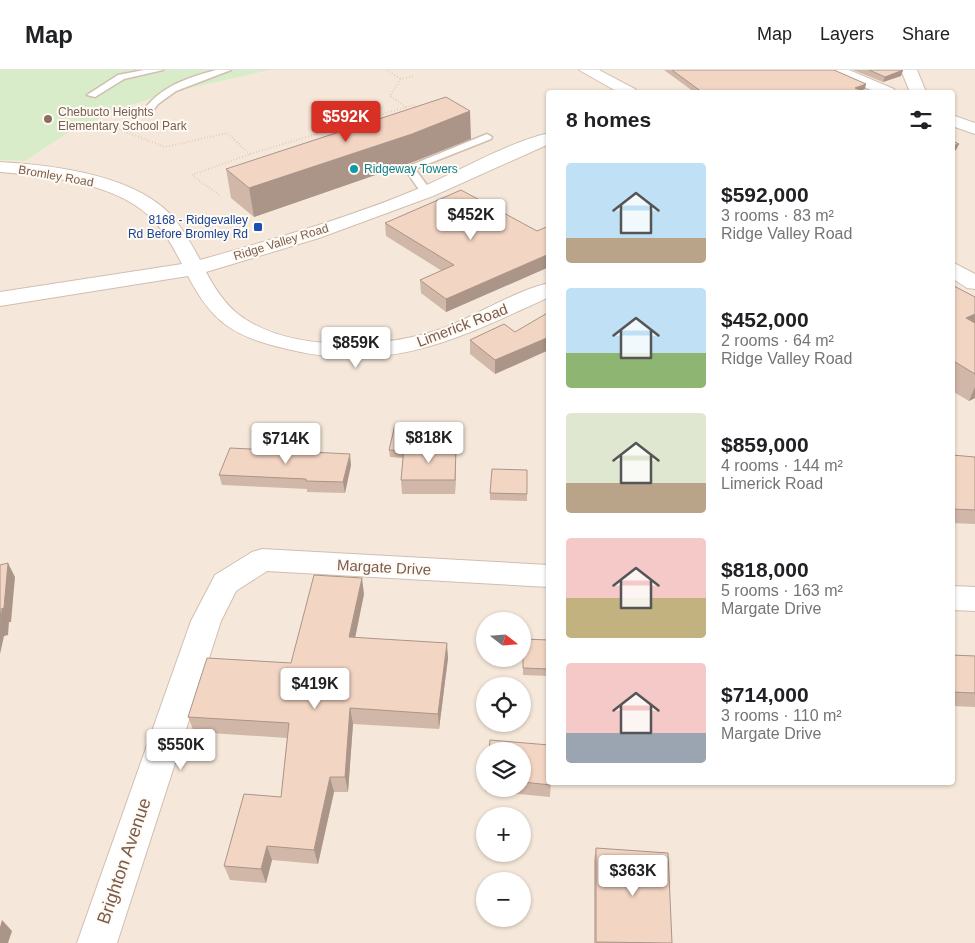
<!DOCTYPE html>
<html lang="en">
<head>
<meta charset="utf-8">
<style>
  :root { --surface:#fff; --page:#f2f2f2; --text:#202124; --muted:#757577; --line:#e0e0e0; --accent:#d93025 }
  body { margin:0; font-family:Arial,sans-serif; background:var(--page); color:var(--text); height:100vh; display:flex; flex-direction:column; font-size:19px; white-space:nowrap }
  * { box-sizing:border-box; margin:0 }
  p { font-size:16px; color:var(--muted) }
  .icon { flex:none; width:28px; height:28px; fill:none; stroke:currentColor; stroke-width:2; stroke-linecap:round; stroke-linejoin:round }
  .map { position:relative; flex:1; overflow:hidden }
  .drawer { position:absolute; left:546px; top:20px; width:409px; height:695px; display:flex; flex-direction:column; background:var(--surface); border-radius:5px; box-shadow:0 1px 4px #0004 }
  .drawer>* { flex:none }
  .needle { width:32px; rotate:107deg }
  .controls { position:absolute; left:476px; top:542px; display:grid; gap:10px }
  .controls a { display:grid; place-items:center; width:55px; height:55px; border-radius:50%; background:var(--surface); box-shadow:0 1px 4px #0004; font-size:25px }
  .price { position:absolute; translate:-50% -42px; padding:0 11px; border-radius:5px; background:#fff; color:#222; font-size:16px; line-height:32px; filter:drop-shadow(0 1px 2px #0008) }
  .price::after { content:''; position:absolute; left:50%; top:30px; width:15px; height:11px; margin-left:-8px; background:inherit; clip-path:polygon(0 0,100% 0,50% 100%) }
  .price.selected { background:var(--accent); color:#fff }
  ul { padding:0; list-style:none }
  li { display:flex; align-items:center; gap:15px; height:125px; padding:0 20px }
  li span { display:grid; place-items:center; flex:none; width:140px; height:100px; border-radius:5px; color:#555 }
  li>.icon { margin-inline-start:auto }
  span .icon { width:60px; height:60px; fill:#fffc; stroke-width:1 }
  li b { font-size:21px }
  h2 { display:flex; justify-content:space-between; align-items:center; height:60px; padding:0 20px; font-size:21px }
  header { display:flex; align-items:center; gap:30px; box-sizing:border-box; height:70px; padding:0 25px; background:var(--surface); border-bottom:1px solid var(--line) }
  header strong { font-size:24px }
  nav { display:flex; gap:28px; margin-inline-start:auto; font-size:18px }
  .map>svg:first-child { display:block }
  .residential { fill:#f5e8da; fill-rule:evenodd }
  .green { fill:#d8ecc9 }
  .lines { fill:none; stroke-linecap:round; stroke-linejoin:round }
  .lane-casing { stroke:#d1beb0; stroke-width:3 }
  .street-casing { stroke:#d1beb0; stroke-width:2 }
  .secondary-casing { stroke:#d6c0b0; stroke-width:2 }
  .path { stroke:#d9b8a5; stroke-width:2; stroke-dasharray:0.5 2.5; stroke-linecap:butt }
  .lane { fill:#fff; fill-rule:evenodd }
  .street { fill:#fff; fill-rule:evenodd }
  .secondary { fill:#fff; fill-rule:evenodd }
  .wall { fill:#d1b7a8 }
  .shaded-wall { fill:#aa9588 }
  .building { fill:#f3d5c3; stroke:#aa9588 }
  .education-dot { fill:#8d6e63; stroke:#fffaf3; stroke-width:2 }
  .culture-dot { fill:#0f9aa8; stroke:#fffaf3; stroke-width:2 }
  .transit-dot { fill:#1a4fb4; stroke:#fffaf3; stroke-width:2 }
  .labels { text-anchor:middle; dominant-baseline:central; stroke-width:4; stroke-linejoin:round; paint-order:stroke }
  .far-education-label { font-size:12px; fill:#785e54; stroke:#fffaf3; text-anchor:start }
  .far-culture-label { font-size:12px; fill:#0d838f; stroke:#fffaf3; text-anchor:start }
  .far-street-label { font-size:12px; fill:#7a5c4d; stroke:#fffaf3 }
  .far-transit-label { font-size:12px; fill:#164399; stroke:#fffaf3; text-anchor:end }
  .street-label { font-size:15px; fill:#7a5c4d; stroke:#fffaf3 }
  .near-street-label { font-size:18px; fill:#7a5c4d; stroke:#fffaf3 }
</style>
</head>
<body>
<header>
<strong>Map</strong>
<nav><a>Map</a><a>Layers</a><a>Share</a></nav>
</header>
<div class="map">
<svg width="975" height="873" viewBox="0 0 975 873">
  <rect width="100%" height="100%" fill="#fdf6ec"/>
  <path class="residential" d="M270 0H975V873H0V90L25 91 71 61 131 35 178 21ZM549 22H952V712H549ZM485 551H522V589H485ZM485 616H522V654H485ZM485 681H522V719H485ZM485 746H522V784H485ZM485 811H522V849H485Z"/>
  <path class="green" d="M0 0H270L178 21 131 35 71 61 25 91 0 90Z"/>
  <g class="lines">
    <defs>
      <g id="lane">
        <path d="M144 0H163L124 9 95 27 87 25 118 5Z"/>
        <path d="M216 0H231L176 21 158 34 151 43 143 41C161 16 187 8 216 0Z"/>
        <path d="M487 64 492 67 491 69 415 99 432 122 430 124H422L404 98Z"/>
      </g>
      <g id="street">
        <path d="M828 0H849L894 19 896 22H876L831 3Z"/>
        <path d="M901 0H917L926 22H910Z"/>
        <path d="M952 45 975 53V64L952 56Z"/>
        <path d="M549 63V74L433 126 319 168 206 202C214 217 224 233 238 244 289 284 387 279 444 258 478 245 514 221 549 213V227C456 270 388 305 283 278 233 266 212 252 188 206L0 236V222L182 194C174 179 167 165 155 152 121 113 48 106 0 102V92C52 95 130 104 169 143 182 157 191 173 200 190 274 169 349 148 420 118 462 100 504 74 549 63Z"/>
        <path d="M262 479 549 495V517L267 501 236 521 221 551 117 873H77L191 551 215 505 252 482Z"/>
        <path d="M952 516 975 517V541L952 540Z"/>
      </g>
      <g id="secondary">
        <path d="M579 0H599L635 19 637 22H618Z"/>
        <path d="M952 192 975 204V219L967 218 952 208Z"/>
      </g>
    </defs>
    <use href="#lane" class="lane-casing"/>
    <use href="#street" class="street-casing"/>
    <use href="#secondary" class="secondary-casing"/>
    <g class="path">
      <path d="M387 0 401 9"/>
      <path d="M406 37 390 26 401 9 414 6"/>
      <path d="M113 57 165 77 227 63 250 84"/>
      <path d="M219 125 192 105 250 84 413 35 419 38"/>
    </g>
    <use href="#lane" class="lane"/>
    <use href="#street" class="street"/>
    <use href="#secondary" class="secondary"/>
  </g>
  <g class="wall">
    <path d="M664 0H834L865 19 861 21 865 22H694Z"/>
    <path d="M853 0H903L901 6 883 12Z"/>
    <path d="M471 69 413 92 254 147 231 128 226 99Z"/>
    <path d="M385 153 537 161 549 156V197L446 242 421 223 420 210 442 201 386 166Z"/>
    <path d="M952 215 975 227V328L969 331 952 321Z"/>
    <path d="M470 270 533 287 495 304 470 284Z"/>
    <path d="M425 364 422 378 456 392 455 424H402L401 410 403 388 390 387 389 380Z"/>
    <path d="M952 385 975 387V454L952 453Z"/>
    <path d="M351 395 345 423 307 422V419L222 415 219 405Z"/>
    <path d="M527 400V431L490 430V423Z"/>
    <path d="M364 524 355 567 448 588 439 659 353 654 348 722H334L318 794 272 790 266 813 230 810 224 796 281 727 287 668 194 662 188 647 291 593Z"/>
    <path d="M523 569 549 570V606L523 605Z"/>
    <path d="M952 585 975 586V637L952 636Z"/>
    <path d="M522 681 551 712 550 727 485 721V707V719H522Z"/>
    <path d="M596 778 672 873H594V790Z"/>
  </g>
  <g class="shaded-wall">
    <path d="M903 0 901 6 883 12 885 7Z"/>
    <path d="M866 14 865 19 856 22 855 18Z"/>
    <path d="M470 41 471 69 413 92 254 147 249 118Z"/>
    <path d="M959 74 956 80 952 82V76Z"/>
    <path d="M549 184V197L446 242V229Z"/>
    <path d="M975 244V263L966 248Z"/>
    <path d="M549 267V280L495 304V290Z"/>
    <path d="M975 317V328L969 331Z"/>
    <path d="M425 357V364L420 389 419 382Z"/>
    <path d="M456 378V392L455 424V410Z"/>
    <path d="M350 384 351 395 345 423 343 412Z"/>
    <path d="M8 493 15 507 11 552H9L8 565 4 566 0 584V552Z"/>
    <path d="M362 508 364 524 352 583 349 567Z"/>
    <path d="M447 573 448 588 439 659 438 644Z"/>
    <path d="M350 638 353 654 348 722 345 707Z"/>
    <path d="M330 707 334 722 318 794 314 780Z"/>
    <path d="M267 776 272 790 266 813 261 799Z"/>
    <path d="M2 850 12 861 8 873H0V857Z"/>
  </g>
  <g class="building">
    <path d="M672 0H834L866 14 855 18 865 22H702Z"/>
    <path d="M869 0H903L885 7Z"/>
    <path d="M446 27 470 41 412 64 249 118 226 99Z"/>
    <path d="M952 71 959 74 952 76Z"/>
    <path d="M461 120 537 161 549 156V184L446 229 420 210 454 195 385 153Z"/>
    <path d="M952 215 975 227V244L966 248 975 253V304L952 290Z"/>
    <path d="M549 242V267L495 290 470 270 504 254 515 262Z"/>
    <path d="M395 355 425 357 420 378H404L403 381 389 380Z"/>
    <path d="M230 378 350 384 343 412 306 411V409L219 405Z"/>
    <path d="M404 378H456L455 410H401Z"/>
    <path d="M952 385 975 387V440L952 439Z"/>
    <path d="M492 399 527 400V424L490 423Z"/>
    <path d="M8 493 4 538 1 539 0 552V495Z"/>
    <path d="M314 505 362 508 349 567 447 573 438 644 350 638 345 707H330L314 780 267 776 261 799 224 796 244 724 281 727 289 653 188 647 207 588 291 593Z"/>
    <path d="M523 569 549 570V599L523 598Z"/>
    <path d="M952 585 975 586V623L952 622Z"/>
    <path d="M490 670 549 675V712H551V715L522 712V681H489Z"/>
    <path d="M596 778 668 783 672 873 596 872Z"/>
  </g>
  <circle class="education-dot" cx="48" cy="49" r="5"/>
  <circle class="culture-dot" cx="354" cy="99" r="5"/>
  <rect class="transit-dot" x="253" y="152" width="10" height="10" rx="2.5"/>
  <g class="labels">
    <g class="far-education-label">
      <text x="58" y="42">Chebucto Heights<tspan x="58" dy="14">Elementary School Park</tspan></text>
    </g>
    <g class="far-culture-label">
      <text x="364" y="99">Ridgeway Towers</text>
    </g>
    <g class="far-street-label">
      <text transform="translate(56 106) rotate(10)">Bromley Road</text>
      <text transform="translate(281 172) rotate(-17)">Ridge Valley Road</text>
    </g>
    <g class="far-transit-label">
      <text x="248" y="150">8168 - Ridgevalley<tspan x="248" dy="14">Rd Before Bromley Rd</tspan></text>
    </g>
    <g class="street-label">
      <text transform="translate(462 255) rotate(-21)">Limerick Road</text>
      <text transform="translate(384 497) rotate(3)">Margate Drive</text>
    </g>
    <g class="near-street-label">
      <text transform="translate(124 791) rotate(-71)">Brighton Avenue</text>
    </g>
  </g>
</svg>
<div class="controls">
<a><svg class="needle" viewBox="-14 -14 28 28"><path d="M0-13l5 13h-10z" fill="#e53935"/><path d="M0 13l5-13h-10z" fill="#757577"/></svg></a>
<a><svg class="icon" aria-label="locate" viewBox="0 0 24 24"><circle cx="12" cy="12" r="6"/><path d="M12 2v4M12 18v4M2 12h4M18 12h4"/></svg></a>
<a><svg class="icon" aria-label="layers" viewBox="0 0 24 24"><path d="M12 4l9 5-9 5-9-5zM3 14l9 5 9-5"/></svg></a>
<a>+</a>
<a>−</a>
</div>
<b class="price selected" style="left:346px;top:73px">$592K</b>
<b class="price" style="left:471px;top:171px">$452K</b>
<b class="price" style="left:356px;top:299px">$859K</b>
<b class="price" style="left:429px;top:394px">$818K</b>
<b class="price" style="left:286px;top:395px">$714K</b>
<b class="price" style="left:315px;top:640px">$419K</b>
<b class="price" style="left:181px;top:701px">$550K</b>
<b class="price" style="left:633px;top:827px">$363K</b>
<section class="drawer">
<h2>8 homes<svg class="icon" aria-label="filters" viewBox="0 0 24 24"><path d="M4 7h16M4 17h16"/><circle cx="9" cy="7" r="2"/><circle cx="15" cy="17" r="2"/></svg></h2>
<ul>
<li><span style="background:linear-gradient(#bfe0f5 75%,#b9a48a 0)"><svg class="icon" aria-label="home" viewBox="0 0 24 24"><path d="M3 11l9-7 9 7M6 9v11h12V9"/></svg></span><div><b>$592,000</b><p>3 rooms · 83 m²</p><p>Ridge Valley Road</p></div></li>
<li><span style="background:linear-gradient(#bfe0f5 65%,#8fb573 0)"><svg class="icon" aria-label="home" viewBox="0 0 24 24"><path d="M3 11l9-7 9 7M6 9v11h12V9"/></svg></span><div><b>$452,000</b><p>2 rooms · 64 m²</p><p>Ridge Valley Road</p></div></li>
<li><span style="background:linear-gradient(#dfe7d0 70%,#b9a48a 0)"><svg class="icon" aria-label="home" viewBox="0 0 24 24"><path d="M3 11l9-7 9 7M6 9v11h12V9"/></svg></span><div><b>$859,000</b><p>4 rooms · 144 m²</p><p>Limerick Road</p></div></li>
<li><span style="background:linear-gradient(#f6c9c9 60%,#c2b280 0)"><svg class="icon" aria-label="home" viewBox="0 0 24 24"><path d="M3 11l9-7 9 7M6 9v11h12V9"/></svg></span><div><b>$818,000</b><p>5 rooms · 163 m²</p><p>Margate Drive</p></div></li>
<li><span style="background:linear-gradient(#f6c9c9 70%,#9aa5b1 0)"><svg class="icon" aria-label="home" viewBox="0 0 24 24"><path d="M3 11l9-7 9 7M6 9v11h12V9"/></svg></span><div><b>$714,000</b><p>3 rooms · 110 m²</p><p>Margate Drive</p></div></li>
</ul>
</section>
</div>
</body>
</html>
